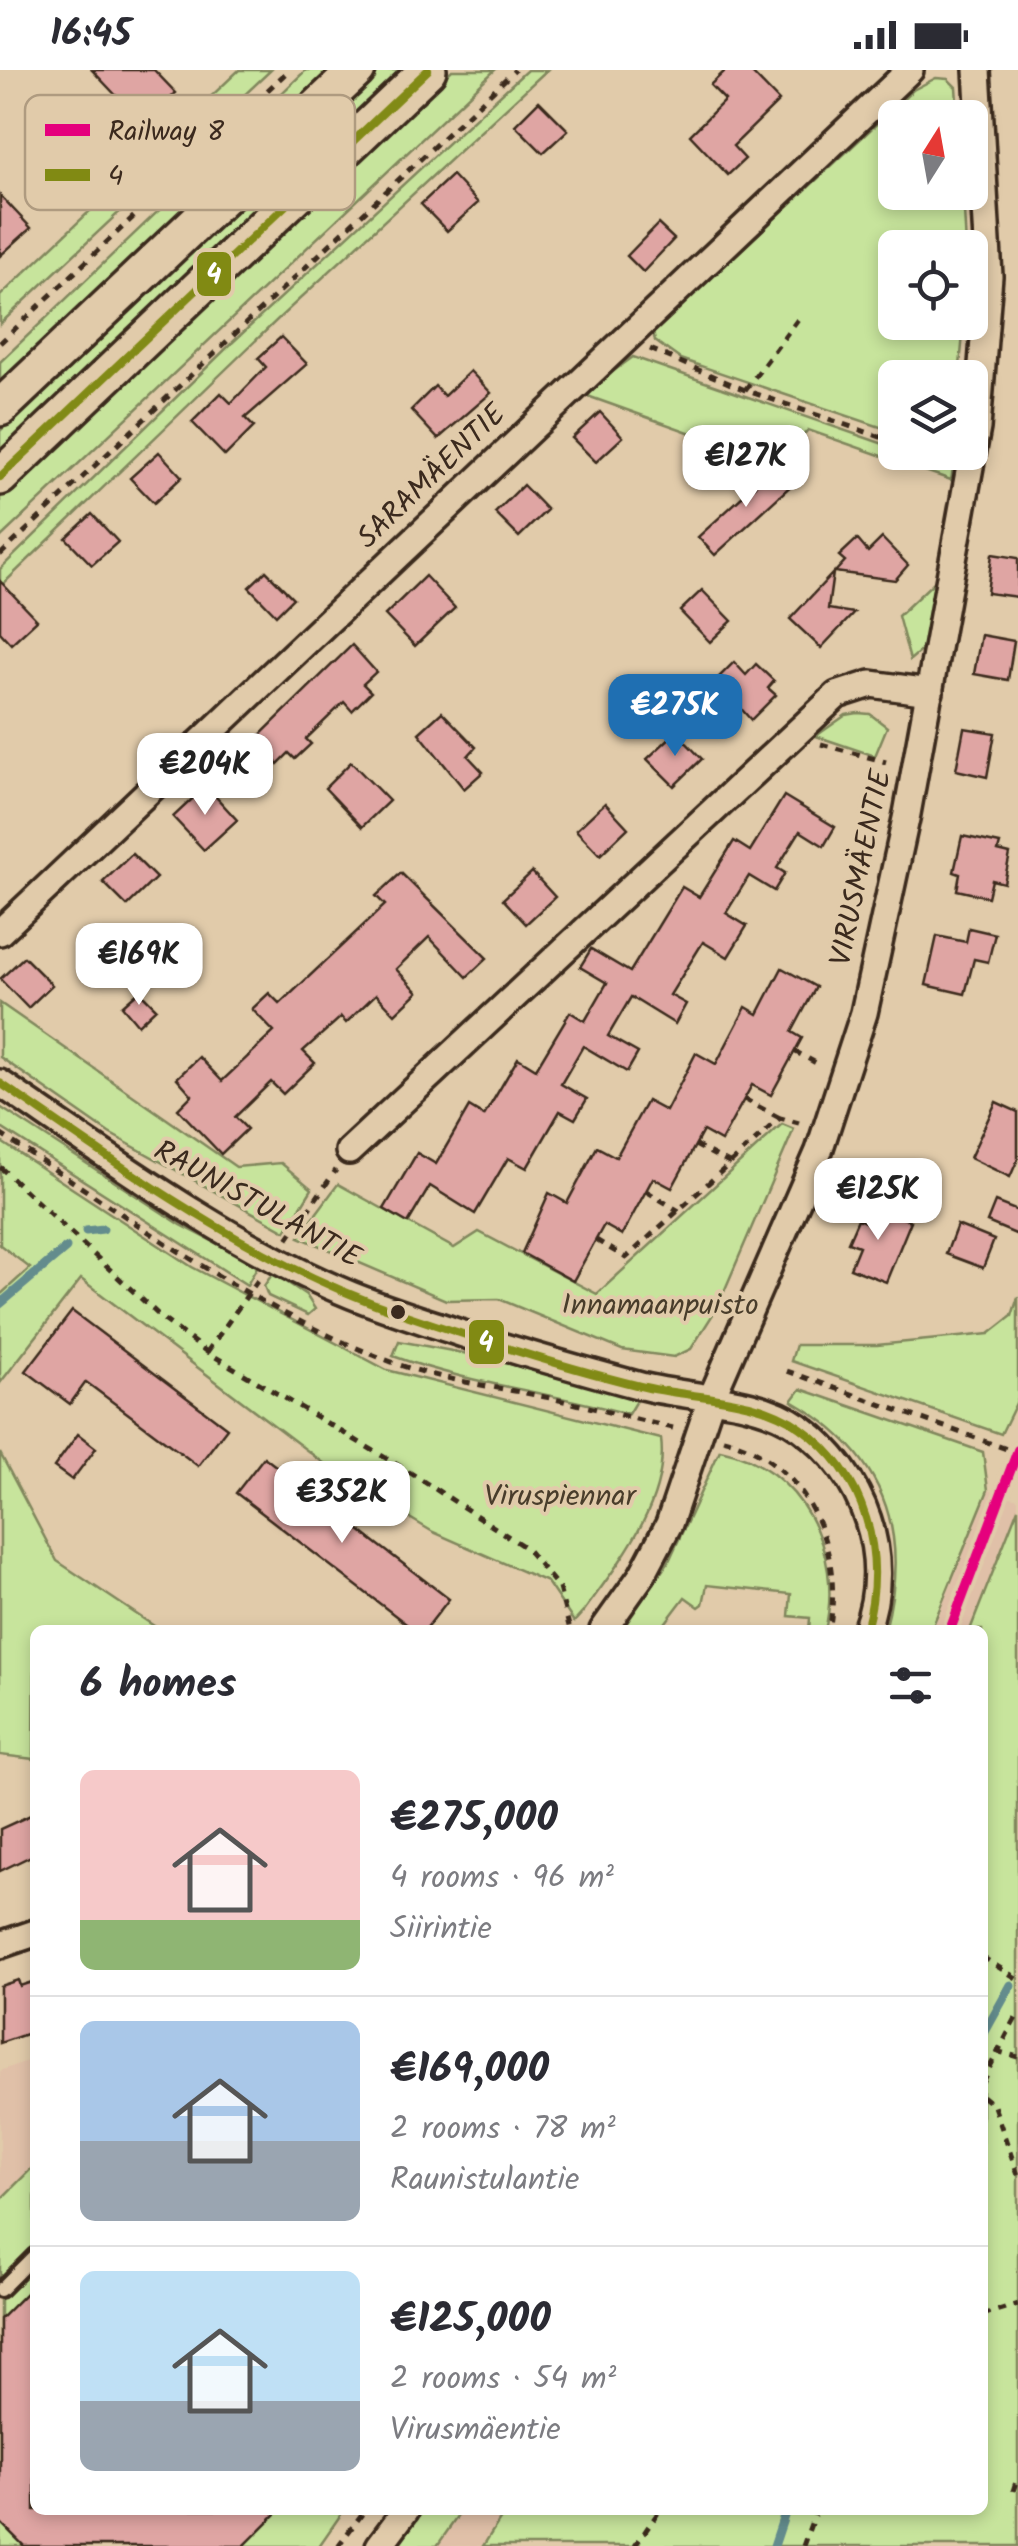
<!DOCTYPE html>
<html lang="en">
<head>
<meta charset="utf-8">
<style>
  :root { --surface:#fff; --page:#f2f2f3; --text:#2b2b33; --muted:#7c7c81; --line:#e1e1e2; --accent:#1f6fb2 }
  body { margin:0; font-family:Kalam,sans-serif; background:var(--page); color:var(--text); height:100vh; display:flex; flex-direction:column; font-size:38px; white-space:nowrap }
  * { box-sizing:border-box; margin:0 }
  p { font-size:32px; color:var(--muted) }
  .icon { flex:none; width:55px; height:55px; fill:none; stroke:currentColor; stroke-width:2; stroke-linecap:round; stroke-linejoin:round }
  .map { position:relative; flex:1; overflow:hidden }
  .side { position:absolute; left:30px; top:1555px; width:958px; height:890px; display:flex; flex-direction:column; background:var(--surface); border-radius:15px; box-shadow:0 5px 15px #0003 }
  .side>* { flex:none }
  .needle { width:65px; rotate:11deg }
  .controls { position:absolute; left:878px; top:30px; display:grid; gap:20px }
  .controls a { display:grid; place-items:center; width:110px; height:110px; border-radius:15px; background:var(--surface); box-shadow:0 5px 15px #0003; font-size:50px }
  .price { position:absolute; translate:-50% -85px; padding:0 22px; border-radius:20px; background:#fff; color:#222; font-size:32px; line-height:65px; filter:drop-shadow(0 2px 5px #0008) }
  .price::after { content:''; position:absolute; left:50%; top:60px; width:30px; height:22px; margin-left:-15px; background:inherit; clip-path:polygon(0 0,100% 0,50% 100%) }
  .price.on { background:var(--accent); color:#fff }
  ul { padding:0; list-style:none }
  li { display:flex; align-items:center; gap:30px; height:250px; padding:0 50px }
  li+li { border-top:2px solid var(--line) }
  li span { display:grid; place-items:center; flex:none; width:280px; height:200px; border-radius:15px; color:#555 }
  li>.icon { margin-inline-start:auto }
  span .icon { width:120px; height:120px; fill:#fffc; stroke-width:1 }
  li b { font-size:42px }
  h2 { display:flex; justify-content:space-between; align-items:center; height:120px; padding:0 50px; font-size:42px }
  .status { display:flex; justify-content:space-between; align-items:center; height:70px; padding:0 50px; background:var(--surface); direction:ltr }
  .status svg { height:28px; fill:currentColor }
  .map>svg:first-child { display:block }
  .built { fill:#e0c0a8 }
  .green { fill:#c7e49c; stroke:#81875d; stroke-width:2.5 }
  .lines { fill:none; stroke-linecap:round; stroke-linejoin:round }
  .stream { stroke:#638c8d; stroke-width:9 }
  .building { fill:#dfa5a3; stroke:#3b2a1e; stroke-width:2.5 }
  .service-casing { stroke:#3b2a1e; stroke-width:20 }
  .minor-casing { stroke:#3b2a1e; stroke-width:32 }
  .secondary-casing { stroke:#3b2a1e; stroke-width:42 }
  .path { stroke:#3b2a1e; stroke-width:5; stroke-dasharray:8 8; stroke-linecap:butt }
  .service { stroke:#e1cbaa; stroke-width:12 }
  .minor { stroke:#e1cbaa; stroke-width:25 }
  .secondary { stroke:#e1cbaa; stroke-width:35 }
  .bus-1-casing { stroke:#e1cbaa; stroke-width:15 }
  .bus-1 { stroke:#818a13; stroke-width:8 }
  .rail-1-casing { stroke:#e1cbaa; stroke-width:18 }
  .rail-1 { stroke:#e5007d; stroke-width:10 }
  .bus-dot { fill:#3b2a1e; stroke:#e1cbaa; stroke-width:4 }
  .labels { text-anchor:middle; dominant-baseline:central; stroke-width:8; stroke-linejoin:round; paint-order:stroke }
  .street-label { font-size:30px; fill:#3b2a1e; stroke:#e1cbaa }
  .park-label { font-size:30px; fill:#493d2b; stroke:#e1cbaa }
  .key { fill:#e1cbaa; stroke:#af9b80; stroke-width:2.5 }
  .key-label { font-size:28px; fill:#3b2a1e }
  .line-badge { stroke:#e1cbaa; stroke-width:4 }
  .badge-label { font-size:28px; text-anchor:middle; font-weight:bold; fill:#fff }
</style>
</head>
<body>
<div class="status"><b>16:45</b><svg viewBox="0 0 49 12"><path d="M0 12V9h3v3zM5 12V6h3v6zM10 12V3h3v9zM15 12V0h3v12zM26 1h20v11H26zM47 4h2v5h-2z"/></svg></div>
<div class="map">
<svg width="1018" height="2476" viewBox="0 0 1018 2476">
  <rect width="100%" height="100%" fill="#e1cbaa"/>
  <filter id="ink" filterUnits="userSpaceOnUse"><feTurbulence type="fractalNoise" baseFrequency=".01" numOctaves="2"/><feDisplacementMap in="SourceGraphic" scale="20" xChannelSelector="R" yChannelSelector="G"/><feConvolveMatrix kernelMatrix="1 2 1 2 8 2 1 2 1" color-interpolation-filters="sRGB"/></filter>
  <g filter="url(#ink)">
    <g class="built">
      <path d="M988 1420 1018 1429V1438L970 1560H931Z"/>
      <path d="M35 1988V2095L0 2130V2001Z"/>
      <path d="M462 2440H506L483 2476H437Z"/>
    </g>
    <g class="green">
      <path d="M239 0H271L0 254V226Z"/>
      <path d="M306 0H334L0 315V292Z"/>
      <path d="M380 0H402L0 381V361Z"/>
      <path d="M452 0H495L0 468V424Z"/>
      <path d="M527 0H547L277 250 0 517V499L233 272Z"/>
      <path d="M936 8 948 9 956 17 958 47 895 48V122L963 123 966 177 895 178V252L964 253 959 307 895 308V362L680 289 655 271 653 262 913 20Z"/>
      <path d="M633 287 895 378V382L953 398 951 410 808 360 778 394 582 324Z"/>
      <path d="M935 511 925 577 910 590 898 546Z"/>
      <path d="M858 643 870 644 887 657 875 686 816 666 846 645Z"/>
      <path d="M0 933 236 1097 281 1093 312 1119 286 1161 109 1063 0 987Z"/>
      <path d="M0 1037 181 1155 258 1195 247 1215 0 1057Z"/>
      <path d="M782 1054 794 1059 717 1238 691 1279 674 1287 622 1280 499 1229 446 1230 299 1167 338 1114 454 1178 479 1162 597 1224Z"/>
      <path d="M0 1071 192 1197 387 1300 661 1369C669 1432 618 1494 584 1541L574 1552 547 1512 433 1462 346 1410 81 1209 0 1313V1225L30 1198 0 1175Z"/>
      <path d="M273 1203 306 1225 315 1239 308 1245 268 1226 264 1216Z"/>
      <path d="M1018 1227V1329L1001 1364 791 1291 796 1275H877L989 1264 1012 1246Z"/>
      <path d="M399 1271 484 1287 637 1329 628 1344C550 1322 469 1314 393 1286Z"/>
      <path d="M801 1319 983 1382 988 1420 931 1560H885C912 1460 883 1383 792 1331Z"/>
      <path d="M720 1380C801 1396 844 1483 825 1560H809L810 1548 789 1546 791 1524 707 1515 703 1534 699 1537 685 1527 660 1560H622L669 1491Z"/>
      <path d="M0 1383 57 1491 160 1560H35L34 1689 0 1685Z"/>
      <path d="M1018 1438V2476H483L506 2440H982V1560H970Z"/>
      <path d="M35 2095V2440H344L319 2476H0V2130Z"/>
      <path d="M423 2440H462L437 2476H398Z"/>
    </g>
    <g class="lines">
      <g class="stream">
        <path d="M86 1161 103 1159"/>
        <path d="M0 1234 66 1178"/>
        <path d="M982 1967 1011 1915"/>
        <path d="M774 2476 786 2440"/>
      </g>
    </g>
    <g class="building">
      <path d="M92 0H154L176 23 143 54Z"/>
      <path d="M726 0H749L779 31 733 76 745 89 728 105 690 65 725 30 710 15Z"/>
      <path d="M539 31 568 60 543 83 515 55Z"/>
      <path d="M452 105 478 133 447 161 421 134Z"/>
      <path d="M0 125 31 158 0 186Z"/>
      <path d="M658 154 674 169 643 202 627 186Z"/>
      <path d="M281 267 307 294 245 348 254 357 225 386 192 352 221 323 231 333 266 297 258 288Z"/>
      <path d="M470 301 491 323 438 369 411 340 435 316 444 326Z"/>
      <path d="M600 342 623 367 596 392 572 368Z"/>
      <path d="M159 382 182 407 154 433 130 408Z"/>
      <path d="M778 394 795 412 715 485 698 467Z"/>
      <path d="M523 415 547 440 519 467 495 443Z"/>
      <path d="M92 444 118 472 92 495 66 468Z"/>
      <path d="M882 468 908 495 895 510 835 502 845 491 839 486 857 469 868 482Z"/>
      <path d="M992 484 1018 488V527L987 523Z"/>
      <path d="M266 501 293 528 276 545 249 517Z"/>
      <path d="M833 503 828 539 854 543 821 578 790 549Z"/>
      <path d="M425 506 455 538 415 576 385 545Z"/>
      <path d="M0 511 37 550 11 574 0 562Z"/>
      <path d="M702 520 732 551 710 572 680 541Z"/>
      <path d="M981 565 1014 571 1008 610 974 604Z"/>
      <path d="M352 575 376 602 363 614 371 622 352 641 344 632 306 669 311 674 295 689 289 683 278 694 255 670Z"/>
      <path d="M734 592 746 605 756 594 774 611 768 618 776 625 751 650 716 610Z"/>
      <path d="M442 642 476 677 468 686 483 702 464 719 419 663Z"/>
      <path d="M964 658 995 663 987 707 956 700Z"/>
      <path d="M676 662 702 689 674 716 647 689Z"/>
      <path d="M351 692 389 731 362 757 325 718Z"/>
      <path d="M206 716 237 750 204 780 173 747Z"/>
      <path d="M784 726 835 757 824 776 800 761 777 798 785 803 774 821 749 806 726 843 747 856 728 887 703 872 670 925 686 934 675 954 631 927 608 966 638 983 627 1002 583 976 561 1014 587 1029 575 1049 560 1041 527 1098 508 1088 475 1144 430 1116 408 1153 384 1139 417 1083 436 1094 469 1037 484 1046 518 988 536 999 570 942 585 951 607 913 580 897 591 879 630 902 682 817 699 827 734 771 750 781Z"/>
      <path d="M605 733 628 758 600 785 576 760Z"/>
      <path d="M962 766 1000 774 998 781 1010 784 1004 813 992 810 988 827 957 820 960 804 954 802Z"/>
      <path d="M132 784 156 808 127 836 103 812Z"/>
      <path d="M532 802 555 827 526 854 503 829Z"/>
      <path d="M401 803 487 888 467 907 429 867 396 899 418 922 395 944 376 924 346 953 341 947 303 981 315 993 283 1024 271 1012 235 1047 247 1059 221 1084 178 1039 192 1025 177 1008 199 987 222 1011 274 962 252 939 269 923 280 934 385 835 376 826Z"/>
      <path d="M969 858 995 864 988 892 974 889 965 924 926 915 937 866 966 872Z"/>
      <path d="M24 887 52 915 28 938 0 909Z"/>
      <path d="M782 898 816 917 792 962 802 968 771 1025 752 1015 721 1071 703 1061 672 1118 653 1108 622 1165 604 1155 573 1211 522 1183 549 1123 567 1133 597 1077 616 1087 647 1031 666 1041 696 983 716 994 746 937 758 944Z"/>
      <path d="M139 921 156 938 138 955 122 936Z"/>
      <path d="M996 1032 1018 1042V1089L1010 1107 970 1088Z"/>
      <path d="M995 1132 1018 1141V1165L987 1152Z"/>
      <path d="M871 1136 911 1151 886 1212 850 1198 859 1176 848 1172 858 1149 865 1152Z"/>
      <path d="M957 1155 994 1170 983 1198 946 1184Z"/>
      <path d="M72 1241 227 1358 198 1396 86 1312 70 1334 26 1301Z"/>
      <path d="M78 1364 96 1378 72 1410 54 1397Z"/>
      <path d="M264 1387 449 1529 425 1560H414L236 1423Z"/>
      <path d="M35 1743V1784L0 1801V1759Z"/>
      <path d="M18 1910 20 1916 35 1911V1961L0 1973V1916Z"/>
      <path d="M35 2214V2440H280L244 2476H24L0 2452V2249Z"/>
    </g>
    <g class="lines">
      <defs>
        <path id="service" d="M0 2220 35 2185"/>
        <g id="minor">
          <path d="M0 862 910 0"/>
          <path d="M0 1013C106 1085 232 1177 351 1225 383 1238 418 1249 451 1260 513 1281 578 1299 641 1316 692 1329 757 1326 801 1358 864 1404 894 1487 866 1560"/>
          <path d="M349 1081 837 625 871 614 930 622"/>
          <path d="M603 1560 642 1505 669 1454 711 1329 819 1081 864 943 907 744 977 358 989 206 977 0"/>
          <path d="M0 1875 35 1863"/>
          <path d="M379 2476 406 2440"/>
        </g>
        <g id="secondary">
          <path d="M0 338 357 0"/>
          <path d="M0 407 428 0"/>
        </g>
      </defs>
      <use href="#service" class="service-casing"/>
      <use href="#minor" class="minor-casing"/>
      <use href="#secondary" class="secondary-casing"/>
      <g class="path">
        <path d="M0 273 289 0"/>
        <path d="M650 279 745 320 895 372"/>
        <path d="M745 320 798 249"/>
        <path d="M925 382 947 390"/>
        <path d="M0 485 515 0"/>
        <path d="M821 674 886 692"/>
        <path d="M794 981 818 994"/>
        <path d="M744 1029 780 1048"/>
        <path d="M0 1064C129 1146 255 1243 400 1295 446 1311 492 1316 540 1326 585 1335 629 1348 673 1358"/>
        <path d="M695 1075 731 1094"/>
        <path d="M0 1097 164 1250 207 1282 406 1400 526 1478 559 1518 570 1560"/>
        <path d="M646 1121 679 1141"/>
        <path d="M288 1169 336 1100"/>
        <path d="M596 1170 626 1188 780 1048 799 1053"/>
        <path d="M207 1282 258 1210"/>
        <path d="M787 1301 1018 1383"/>
        <path d="M723 1369C807 1390 845 1481 829 1560"/>
        <path d="M982 1887 1018 1909"/>
        <path d="M996 1981 1018 1987"/>
        <path d="M982 2012 1018 1944"/>
        <path d="M982 2026 994 2036 1018 2105"/>
        <path d="M982 2245 1018 2234"/>
        <path d="M1013 2421 1018 2406"/>
        <path d="M338 2476 365 2440"/>
        <path d="M635 2476 660 2440"/>
        <path d="M803 2476 816 2440"/>
      </g>
      <use href="#service" class="service"/>
      <use href="#minor" class="minor"/>
      <use href="#secondary" class="secondary"/>
      <defs>
        <g id="bus-1">
          <path d="M0 407 428 0"/>
          <path d="M0 1013C127 1100 253 1193 400 1243 479 1270 559 1296 640 1316 693 1329 755 1325 801 1358 867 1405 887 1485 866 1560"/>
        </g>
      </defs>
      <use href="#bus-1" class="bus-1-casing"/>
      <use href="#bus-1" class="bus-1"/>
      <defs>
        <path id="rail-1" d="M950 1560 1018 1380"/>
      </defs>
      <use href="#rail-1" class="rail-1-casing"/>
      <use href="#rail-1" class="rail-1"/>
    </g>
  </g>
  <circle class="bus-dot" cx="398" cy="1242" r="9"/>
  <g class="labels">
    <g class="street-label">
      <text transform="translate(432 407) rotate(-44)">SARAMÄENTIE</text>
      <text transform="translate(862 798) rotate(-78)">VIRUSMÄENTIE</text>
      <text transform="translate(257 1135) rotate(29)">RAUNISTULANTIE</text>
    </g>
    <g class="park-label">
      <text x="660" y="1236">Innamaanpuisto</text>
      <text x="560" y="1427">Viruspiennar</text>
    </g>
  </g>
  <rect x="25" y="25" width="330" height="115" rx="15" class="key"/>
  <rect x="45" y="54" width="45" height="12" fill="#e5007d"/>
  <rect x="45" y="99" width="45" height="12" fill="#818a13"/>
  <g class="key-label">
    <text x="108" y="70">Railway 8</text>
    <text x="108" y="115">4</text>
  </g>
  <g class="line-badge">
    <rect x="195" y="180" width="38" height="48" rx="10" fill="#818a13"/>
    <rect x="467" y="1248" width="39" height="48" rx="10" fill="#818a13"/>
  </g>
  <g class="badge-label">
    <text x="214" y="213">4</text>
    <text x="486" y="1281">4</text>
  </g>
</svg>
<div class="controls">
<a><svg class="needle" viewBox="-14 -14 28 28"><path d="M0-13l5 13h-10z" fill="#e53935"/><path d="M0 13l5-13h-10z" fill="#7c7c81"/></svg></a>
<a><svg class="icon" aria-label="locate" viewBox="0 0 24 24"><circle cx="12" cy="12" r="6"/><path d="M12 2v4M12 18v4M2 12h4M18 12h4"/></svg></a>
<a><svg class="icon" aria-label="layers" viewBox="0 0 24 24"><path d="M12 4l9 5-9 5-9-5zM3 14l9 5 9-5"/></svg></a>
</div>
<b class="price" style="left:746px;top:440px">€127K</b>
<b class="price on" style="left:675px;top:689px">€275K</b>
<b class="price" style="left:205px;top:748px">€204K</b>
<b class="price" style="left:139px;top:938px">€169K</b>
<b class="price" style="left:878px;top:1173px">€125K</b>
<b class="price" style="left:342px;top:1476px">€352K</b>
<section class="side">
<h2>6 homes<svg class="icon" aria-label="filters" viewBox="0 0 24 24"><path d="M4 7h16M4 17h16"/><circle cx="9" cy="7" r="2"/><circle cx="15" cy="17" r="2"/></svg></h2>
<ul>
<li><span style="background:linear-gradient(#f6c9c9 75%,#8fb573 0)"><svg class="icon" aria-label="home" viewBox="0 0 24 24"><path d="M3 11l9-7 9 7M6 9v11h12V9"/></svg></span><div><b>€275,000</b><p>4 rooms · 96 m²</p><p>Siirintie</p></div></li>
<li><span style="background:linear-gradient(#a9c7e8 60%,#9aa5b1 0)"><svg class="icon" aria-label="home" viewBox="0 0 24 24"><path d="M3 11l9-7 9 7M6 9v11h12V9"/></svg></span><div><b>€169,000</b><p>2 rooms · 78 m²</p><p>Raunistulantie</p></div></li>
<li><span style="background:linear-gradient(#bfe0f5 65%,#9aa5b1 0)"><svg class="icon" aria-label="home" viewBox="0 0 24 24"><path d="M3 11l9-7 9 7M6 9v11h12V9"/></svg></span><div><b>€125,000</b><p>2 rooms · 54 m²</p><p>Virusmäentie</p></div></li>
</ul>
</section>
</div>
</body>
</html>
